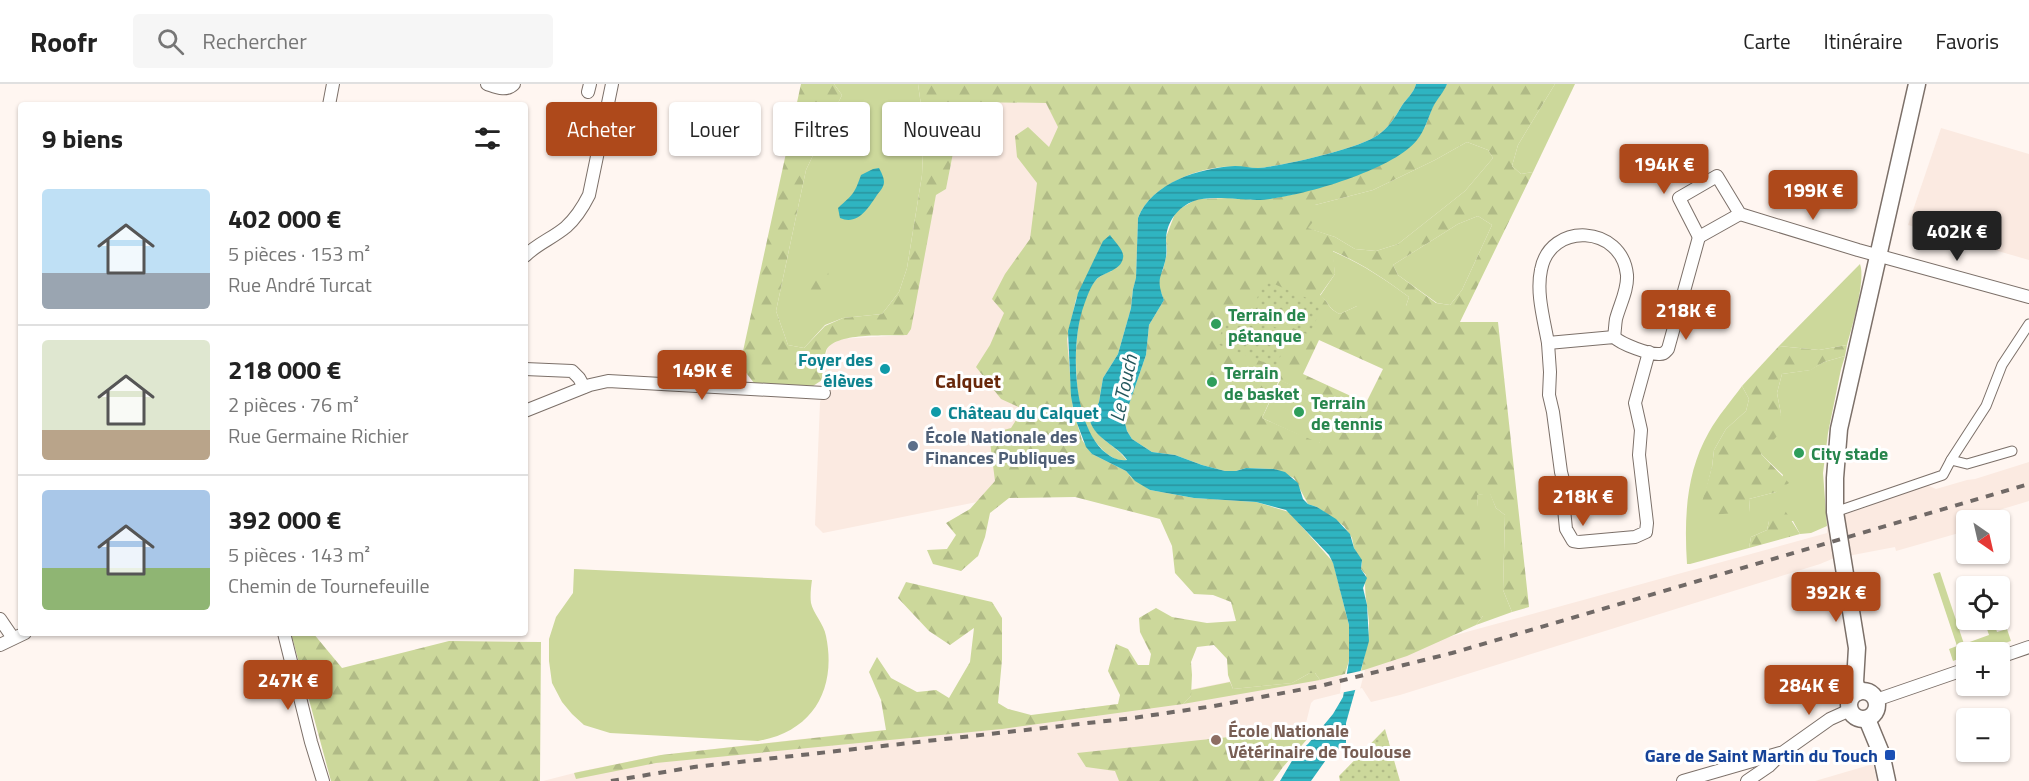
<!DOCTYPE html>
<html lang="fr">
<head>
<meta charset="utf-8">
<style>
  :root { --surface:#fff; --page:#f6f6f6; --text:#222; --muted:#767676; --line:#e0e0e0; --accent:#ae491b }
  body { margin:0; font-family:"Titillium Web",sans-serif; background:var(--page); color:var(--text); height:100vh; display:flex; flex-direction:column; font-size:22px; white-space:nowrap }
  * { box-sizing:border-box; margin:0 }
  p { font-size:20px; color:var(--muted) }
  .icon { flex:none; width:33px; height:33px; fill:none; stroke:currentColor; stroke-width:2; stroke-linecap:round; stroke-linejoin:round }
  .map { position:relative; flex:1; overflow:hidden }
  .details { position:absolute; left:18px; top:18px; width:510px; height:534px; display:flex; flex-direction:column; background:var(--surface); border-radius:6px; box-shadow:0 2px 4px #0004 }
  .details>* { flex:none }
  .top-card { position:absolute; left:546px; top:18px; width:570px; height:54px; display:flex; gap:12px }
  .needle { width:39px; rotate:146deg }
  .tools { position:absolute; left:1956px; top:426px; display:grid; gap:12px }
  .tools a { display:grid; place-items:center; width:54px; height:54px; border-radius:6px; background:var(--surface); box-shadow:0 2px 4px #0004; font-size:30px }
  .price { position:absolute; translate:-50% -51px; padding:0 14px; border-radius:6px; background:var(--accent); color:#fff; font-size:20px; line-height:39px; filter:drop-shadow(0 2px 3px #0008) }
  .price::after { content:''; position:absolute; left:50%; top:36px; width:18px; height:14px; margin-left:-9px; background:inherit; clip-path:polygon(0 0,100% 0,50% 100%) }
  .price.active { background:#222; color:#fff }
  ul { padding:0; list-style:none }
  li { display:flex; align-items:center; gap:18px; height:150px; padding:0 24px }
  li+li { border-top:2px solid var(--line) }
  li span { display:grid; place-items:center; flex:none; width:168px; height:120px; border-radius:6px; color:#555 }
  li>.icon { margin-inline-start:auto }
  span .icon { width:72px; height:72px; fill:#fffc; stroke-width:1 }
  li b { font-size:26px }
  h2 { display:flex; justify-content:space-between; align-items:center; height:72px; padding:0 24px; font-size:26px }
  .pill { padding:0 21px; border-radius:6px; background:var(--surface); box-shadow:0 2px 4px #0004; font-size:21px; line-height:54px }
  .pill.active { background:var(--accent); color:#fff }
  header { display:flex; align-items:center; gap:36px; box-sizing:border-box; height:84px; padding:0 30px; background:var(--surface); border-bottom:2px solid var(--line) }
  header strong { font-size:28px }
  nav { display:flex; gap:33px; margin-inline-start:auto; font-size:21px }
  .search { width:420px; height:54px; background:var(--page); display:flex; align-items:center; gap:15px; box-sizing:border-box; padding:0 21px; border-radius:6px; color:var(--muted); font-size:22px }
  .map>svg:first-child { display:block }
  .built { fill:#fbeae1 }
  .grass { fill:#ccd89b }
  .forest { fill:url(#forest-firs); fill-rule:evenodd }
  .park { fill:url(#park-dots) }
  .water { fill:url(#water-rules) }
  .pier { fill:#fff6f1 }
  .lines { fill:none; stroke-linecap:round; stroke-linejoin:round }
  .pedestrian-casing { stroke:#7c7069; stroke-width:11 }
  .minor-casing { stroke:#7c7069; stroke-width:14 }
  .tertiary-casing { stroke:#7c7069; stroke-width:19 }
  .pedestrian { stroke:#fff; stroke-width:9 }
  .minor { stroke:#fff; stroke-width:12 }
  .tertiary { stroke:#fff; stroke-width:16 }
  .rail { stroke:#706966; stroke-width:4; stroke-dasharray:8 8; stroke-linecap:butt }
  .leisure-dot { fill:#2e9e5b; stroke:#fff; stroke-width:2 }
  .culture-dot { fill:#0f9aa8; stroke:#fff; stroke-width:2 }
  .service-dot { fill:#5c6f8a; stroke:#fff; stroke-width:2 }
  .education-dot { fill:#8d6e63; stroke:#fff; stroke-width:2 }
  .transit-dot { fill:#1a4fb4; stroke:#fff; stroke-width:2 }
  .labels { text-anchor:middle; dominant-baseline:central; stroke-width:6; stroke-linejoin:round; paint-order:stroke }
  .leisure-label { font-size:18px; font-weight:bold; fill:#27864d; stroke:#fff; text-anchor:start }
  .culture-label { font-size:18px; font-weight:bold; fill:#0d838f; stroke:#fff; text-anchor:end }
  .service-label { font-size:18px; font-weight:bold; fill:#4e5e75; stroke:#fff; text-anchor:start }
  .education-label { font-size:18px; font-weight:bold; fill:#785e54; stroke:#fff; text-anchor:start }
  .transit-label { font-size:18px; font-weight:bold; fill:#164399; stroke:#fff; text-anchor:end }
  .neighbourhood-label { font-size:20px; font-weight:bold; fill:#68280b; stroke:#fff }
  .water-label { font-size:20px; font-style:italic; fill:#24585e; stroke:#fff }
</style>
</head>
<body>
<header>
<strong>Roofr</strong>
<div class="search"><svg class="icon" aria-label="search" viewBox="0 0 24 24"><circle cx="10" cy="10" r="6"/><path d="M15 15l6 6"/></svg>Rechercher</div>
<nav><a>Carte</a><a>Itinéraire</a><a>Favoris</a></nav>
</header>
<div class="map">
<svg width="2029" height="697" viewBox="0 0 2029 697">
  <defs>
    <pattern id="forest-firs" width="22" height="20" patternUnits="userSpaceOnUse" patternTransform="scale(1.5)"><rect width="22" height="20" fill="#ccd89b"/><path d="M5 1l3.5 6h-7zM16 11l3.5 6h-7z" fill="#b0ba86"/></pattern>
    <pattern id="park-dots" width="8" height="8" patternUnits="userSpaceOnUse" patternTransform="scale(1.5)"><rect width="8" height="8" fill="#ccd89b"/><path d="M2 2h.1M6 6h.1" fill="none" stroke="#b0ba86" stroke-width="1.8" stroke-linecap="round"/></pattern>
    <pattern id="water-rules" width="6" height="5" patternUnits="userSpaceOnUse" patternTransform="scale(1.5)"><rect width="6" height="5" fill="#2fb4c1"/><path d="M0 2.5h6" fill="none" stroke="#29939e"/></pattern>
  </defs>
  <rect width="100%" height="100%" fill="#fff6f1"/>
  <g class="built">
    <path d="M967 18 1059 19 1076 398 823 449 815 441 820 318 821 315H829L831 297 822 296 827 265 833 258 839 255 906 251 936 111 946 105 962 23Z"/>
    <path d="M1941 44 2029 70V176L1908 141Z"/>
    <path d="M2029 378V417L1986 430 1987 436H1966V447L1896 467 1895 463 1832 475 1820 480 1400 611 1371 618 1362 604 1314 616 1311 619 1303 651 1203 697H543L582 687 661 671 864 648 992 637 1118 620 1252 593 1320 596 1361 587 1435 557 1470 547 1827 449V442L1841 432 1927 401 1936 405 1967 396 1975 395Z"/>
    <path d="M1873 680 1877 697H1815Z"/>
  </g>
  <g class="grass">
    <path d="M834 0H918L924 42 922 91 907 184 899 208 882 230 843 234 825 241 804 264 788 261 776 227 806 86 842 11Z"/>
    <path d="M1555 0H1575L1533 88 1521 90 1512 82 1518 61Z"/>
    <path d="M1467 58 1488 66 1493 74 1465 107 1398 160 1376 167 1355 165 1335 153 1307 144 1315 121 1373 106 1435 76Z"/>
    <path d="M1478 132 1492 141 1462 206 1450 221 1437 219 1398 191 1393 181 1458 140Z"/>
    <path d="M1332 167C1360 179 1385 195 1409 213L1406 222H1357L1340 230C1327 224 1330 218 1320 212L1335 190Z"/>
    <path d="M1860 180C1866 196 1852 243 1847 261L1819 266 1779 262Z"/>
    <path d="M1845 272 1841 285 1828 349 1823 389 1827 442 1811 449 1800 450 1793 437H1769L1767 446 1751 453 1749 464 1690 480H1687C1684 434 1686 388 1709 348 1718 332 1731 317 1742 302L1749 315 1746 327 1726 345 1714 366 1712 383 1703 418 1750 428 1749 415 1776 408 1783 391 1761 370 1781 330 1777 309 1782 290 1810 286 1824 278Z"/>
    <path d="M1280 296 1337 321 1319 360 1262 334Z"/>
    <path d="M1490 409 1496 424 1505 431 1503 506 1512 528 1476 541 1483 532 1477 411Z"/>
    <path d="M574 485 812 496C811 503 810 512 811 519 813 529 824 540 826 552 837 605 813 648 758 657L610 649 584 641 572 630 562 618 552 599 549 577V555L556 533 573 509Z"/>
    <path d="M1940 488 1964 560 1989 551 1984 536H1993L1997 548 2007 545 2011 557 1978 568H1966V572L1953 577 1949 565 1957 562 1933 490Z"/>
    <path d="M1310 589H1315L1320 596 1183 620 1191 612V606L1230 598 1233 605 1292 599Z"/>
  </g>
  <g class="forest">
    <path d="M801 0H834L842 11 806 86 776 227 788 261 804 264 825 242 843 234 882 230 899 208 907 184 922 91 924 42 918 0H1416C1414 9 1406 15 1401 23 1395 34 1388 44 1378 51 1358 65 1283 82 1258 84 1245 84 1234 82 1221 83 1190 87 1150 103 1138 134L1136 195 1133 205 1131 224 1118 270 1103 294 1099 318 1090 337C1096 355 1118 362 1127 377 1119 377 1112 374 1106 369 1096 360 1087 347 1083 335 1073 301 1071 223 1096 196 1101 191 1106 189 1112 187L1090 186 1076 215 1067 255 1073 326 1082 356 1092 370 1126 387 1131 393 1150 406 1194 414 1256 418 1289 428 1333 478 1349 541V577L1345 590 1320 596 1315 589H1310L1292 599 1233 605 1228 591 1227 575 1214 561 1197 563 1191 578 1192 591 1191 612 1183 620 1002 645 656 679 576 695 574 689 661 671 886 646 881 616 869 588 877 573 891 594 917 608 936 606 949 614 970 578 974 544 950 561 929 547 898 514 906 498 992 518 1002 534V576L998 619 1008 625 1031 631 1118 620 1120 611 1108 587 1116 560 1128 565 1138 581H1149L1151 570 1140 548 1139 534 1156 524 1172 533 1207 539 1236 537 1231 518 1213 511 1194 510 1175 489 1172 462 1160 435 1075 413 1009 414 990 429 985 453 978 472 961 487 933 480 927 466 947 465 956 451 946 439 970 425 995 397 989 350 1011 344 1023 325 1001 315 976 283 990 261 1004 229 992 215 1005 190 1030 155 1037 99 1017 73 1015 52 1028 43 1049 63 1058 43 1046 19 967 18 962 23 946 105 936 111 911 245 907 251C888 252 833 248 826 267 823 276 823 287 822 296L813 302 754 299 740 281Z"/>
    <path d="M1447 0H1555L1518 61 1512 82 1521 90 1533 88 1460 238H1498L1529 523 1512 528 1503 506 1505 431 1496 424 1490 410 1477 411 1486 517 1483 532 1476 541 1407 572 1361 587C1365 570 1369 556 1369 539 1368 522 1363 507 1366 491L1361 485 1362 479 1354 464 1352 454 1344 442 1317 423 1308 420 1294 394 1274 385 1246 384 1236 387H1225L1202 381 1175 371 1152 368 1132 355 1127 347 1124 335 1146 271 1149 241 1164 216 1159 203V192L1163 186 1167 169 1166 153 1176 127 1197 115 1228 114 1258 116 1280 113 1299 109 1349 93 1425 43 1433 22ZM1467 58 1488 66 1493 74 1465 107 1398 160 1376 167 1355 165 1335 153 1308 144 1316 134 1315 121 1373 106 1435 76ZM1478 132 1492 141 1462 206 1450 221 1436 219 1398 191 1393 181 1458 140ZM1333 167C1361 179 1385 195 1409 213L1406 222H1357L1340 230C1327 224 1330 219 1320 211L1335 190ZM1319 256 1383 285 1366 319 1303 290ZM1279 296 1336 321 1319 359 1262 334Z"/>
    <path d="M813 177 825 180C832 195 829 204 821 220L809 218 801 207Z"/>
    <path d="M1847 261 1845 272 1824 278 1811 286 1782 290 1777 309 1781 330 1778 351 1761 370 1789 399 1776 408 1749 415 1750 428 1709 431 1702 418 1712 383 1714 366 1726 345 1746 327 1749 315 1742 302 1779 262 1819 266Z"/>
    <path d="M1776 424 1784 425 1800 450 1749 464 1751 453 1767 446 1769 437Z"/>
    <path d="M291 549H313L342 584 449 557 541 558 540 697H331Z"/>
    <path d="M1286 647 1298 648 1309 653 1283 683 1273 697H1119L1115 687 1086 683 1077 669Z"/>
  </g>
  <g class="park">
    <path d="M1265 196 1323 221 1309 251 1252 226Z"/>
    <path d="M1230 226 1290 249 1276 283 1217 260Z"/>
    <path d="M1385 645 1400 697H1340L1339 692Z"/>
  </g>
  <g class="water">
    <path d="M1416 0H1447C1444 8 1437 15 1433 23 1428 34 1425 46 1417 56 1394 86 1295 115 1257 116 1240 116 1209 111 1194 117 1178 123 1167 137 1166 155 1166 161 1167 167 1166 173 1162 194 1155 193 1164 216L1149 241 1146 271 1124 335 1127 347 1132 355 1152 368 1175 371 1202 381 1225 387H1236L1246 384 1274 385 1285 388 1298 399 1303 415 1308 420 1317 423 1336 435 1350 450 1354 464 1362 476 1361 485 1367 494 1363 504 1367 521 1369 557 1346 639V659L1343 663 1328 673 1311 697H1280L1296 670 1308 660 1333 630 1343 613 1349 577V541L1333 479 1329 471 1286 426 1256 418 1194 414 1150 406 1135 397 1126 387 1092 370 1086 363 1075 334 1071 312 1068 247 1078 209 1103 157 1110 151C1114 157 1125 167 1123 174 1121 187 1103 188 1096 196 1090 203 1087 213 1084 221 1070 259 1072 342 1106 369 1112 374 1119 377 1127 376 1118 362 1095 355 1090 337L1099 318 1103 294 1118 270 1131 224 1133 205 1136 194 1138 134C1152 98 1200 84 1235 82 1243 82 1250 84 1258 84 1283 82 1358 65 1378 51 1388 44 1395 34 1401 23 1406 15 1414 9 1416 0Z"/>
    <path d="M879 84C881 88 884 93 884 98 884 103 880 107 877 111 869 123 858 142 840 134L838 124C853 110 854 111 861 91L873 85Z"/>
  </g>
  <path class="pier" d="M1365 586 1360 605 1340 609 1342 591Z"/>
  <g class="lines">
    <defs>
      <g id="pedestrian">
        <path d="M1951 376 1986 322 2002 281 2029 240"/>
        <path d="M1835 428 1943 391 1951 376 1967 380 2012 367"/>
      </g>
      <g id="minor">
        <path d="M487 0C496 3 506 8 514 0"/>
        <path d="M588 8 590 0"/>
        <path d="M329 21 333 0"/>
        <path d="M1740 130 1699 153 1679 114 1717 92 1740 130 1858 166 2029 213"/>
        <path d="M525 172C537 160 553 154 566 143 576 134 583 123 589 111L612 0"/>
        <path d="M1548 259C1544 236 1536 209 1541 186 1550 137 1622 141 1627 191 1628 206 1620 220 1616 235 1615 241 1615 247 1614 253"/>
        <path d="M1649 268 1635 319 1641 346 1639 371 1647 439 1646 448 1635 453 1579 458 1573 457 1566 445 1564 425 1566 407 1561 388 1553 328 1549 311 1550 288 1548 259 1614 253C1621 260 1650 271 1660 270 1665 270 1665 268 1668 265L1699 153"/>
        <path d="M525 285 572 287 579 294 584 303"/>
        <path d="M525 327 590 301 608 297 824 309"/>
        <path d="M0 535 13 554"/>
        <path d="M284 549 311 658 323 697"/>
        <path d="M0 561 25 549"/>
        <path d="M2000 573 2029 563"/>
        <path d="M1876 616 1966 585"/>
        <path d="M1683 697 1780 669"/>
        <path d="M1747 697 1769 682 1782 669 1830 635 1850 626"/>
      </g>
      <g id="tertiary">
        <circle cx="1863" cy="621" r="14"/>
        <path d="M1858 608 1855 598 1857 564 1835 428V394L1839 345 1917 0"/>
        <path d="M1867 635 1881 669 1887 697"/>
      </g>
    </defs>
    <use href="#pedestrian" class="pedestrian-casing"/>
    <use href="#minor" class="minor-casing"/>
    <use href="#tertiary" class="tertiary-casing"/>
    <use href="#pedestrian" class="pedestrian"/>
    <use href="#minor" class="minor"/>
    <use href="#tertiary" class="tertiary"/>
    <path class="rail" d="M611 697 694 683 1133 634 1214 622 1320 602 1452 569 2029 400"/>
  </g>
  <g class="leisure-dot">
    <circle cx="1216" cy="240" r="6"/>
    <circle cx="1212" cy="298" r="6"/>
    <circle cx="1299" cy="328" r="6"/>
    <circle cx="1799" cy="369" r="6"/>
  </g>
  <g class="culture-dot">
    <circle cx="885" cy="285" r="6"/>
    <circle cx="936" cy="328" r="6"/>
  </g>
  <circle class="service-dot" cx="913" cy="362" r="6"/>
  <circle class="education-dot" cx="1216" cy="656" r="6"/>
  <rect class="transit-dot" x="1884" y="665" width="12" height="12" rx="3"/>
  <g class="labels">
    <g class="leisure-label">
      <text x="1228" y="230">Terrain de<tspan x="1228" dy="21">pétanque</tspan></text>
      <text x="1224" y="288">Terrain<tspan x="1224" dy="21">de basket</tspan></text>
      <text x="1311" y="318">Terrain<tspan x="1311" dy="21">de tennis</tspan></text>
      <text x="1811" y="369">City stade</text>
    </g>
    <g class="culture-label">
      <text x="873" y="275">Foyer des<tspan x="873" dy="21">élèves</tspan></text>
      <text x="948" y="328" text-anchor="start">Château du Calquet</text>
    </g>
    <g class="service-label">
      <text x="925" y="352">École Nationale des<tspan x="925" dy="21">Finances Publiques</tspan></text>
    </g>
    <g class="education-label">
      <text x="1228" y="646">École Nationale<tspan x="1228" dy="21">Vétérinaire de Toulouse</tspan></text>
    </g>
    <g class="transit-label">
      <text x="1878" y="671">Gare de Saint Martin du Touch</text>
    </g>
    <g class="neighbourhood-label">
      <text x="968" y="296">Calquet</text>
    </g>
    <g class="water-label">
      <text transform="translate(1123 304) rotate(-78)">Le Touch</text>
    </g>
  </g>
</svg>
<div class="tools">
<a><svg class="needle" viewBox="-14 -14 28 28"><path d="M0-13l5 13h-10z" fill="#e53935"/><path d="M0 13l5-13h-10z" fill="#767676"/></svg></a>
<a><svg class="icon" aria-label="locate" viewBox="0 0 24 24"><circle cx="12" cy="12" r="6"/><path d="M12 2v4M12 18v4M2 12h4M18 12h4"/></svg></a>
<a>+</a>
<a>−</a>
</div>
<b class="price" style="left:1664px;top:111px">194K €</b>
<b class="price" style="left:1813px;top:137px">199K €</b>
<b class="price active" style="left:1957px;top:178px">402K €</b>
<b class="price" style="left:1686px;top:257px">218K €</b>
<b class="price" style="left:702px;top:317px">149K €</b>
<b class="price" style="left:1583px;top:443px">218K €</b>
<b class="price" style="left:1836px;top:539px">392K €</b>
<b class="price" style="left:288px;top:627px">247K €</b>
<b class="price" style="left:1809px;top:632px">284K €</b>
<div class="top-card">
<a class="pill active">Acheter</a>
<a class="pill">Louer</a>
<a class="pill">Filtres</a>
<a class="pill">Nouveau</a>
</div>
<section class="details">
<h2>9 biens<svg class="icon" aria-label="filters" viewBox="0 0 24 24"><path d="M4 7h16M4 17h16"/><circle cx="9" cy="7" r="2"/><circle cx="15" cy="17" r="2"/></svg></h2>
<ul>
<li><span style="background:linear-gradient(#bfe0f5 70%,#9aa5b1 0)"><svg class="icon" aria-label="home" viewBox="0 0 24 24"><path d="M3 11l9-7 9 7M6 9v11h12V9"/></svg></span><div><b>402 000 €</b><p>5 pièces · 153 m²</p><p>Rue André Turcat</p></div></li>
<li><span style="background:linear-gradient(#dfe7d0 75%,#b9a48a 0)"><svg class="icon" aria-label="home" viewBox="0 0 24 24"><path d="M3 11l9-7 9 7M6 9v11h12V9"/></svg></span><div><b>218 000 €</b><p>2 pièces · 76 m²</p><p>Rue Germaine Richier</p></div></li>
<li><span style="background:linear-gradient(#a9c7e8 65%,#8fb573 0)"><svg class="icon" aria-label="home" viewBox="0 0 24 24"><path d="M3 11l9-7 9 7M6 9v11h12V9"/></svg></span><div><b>392 000 €</b><p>5 pièces · 143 m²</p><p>Chemin de Tournefeuille</p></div></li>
</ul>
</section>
</div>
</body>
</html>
